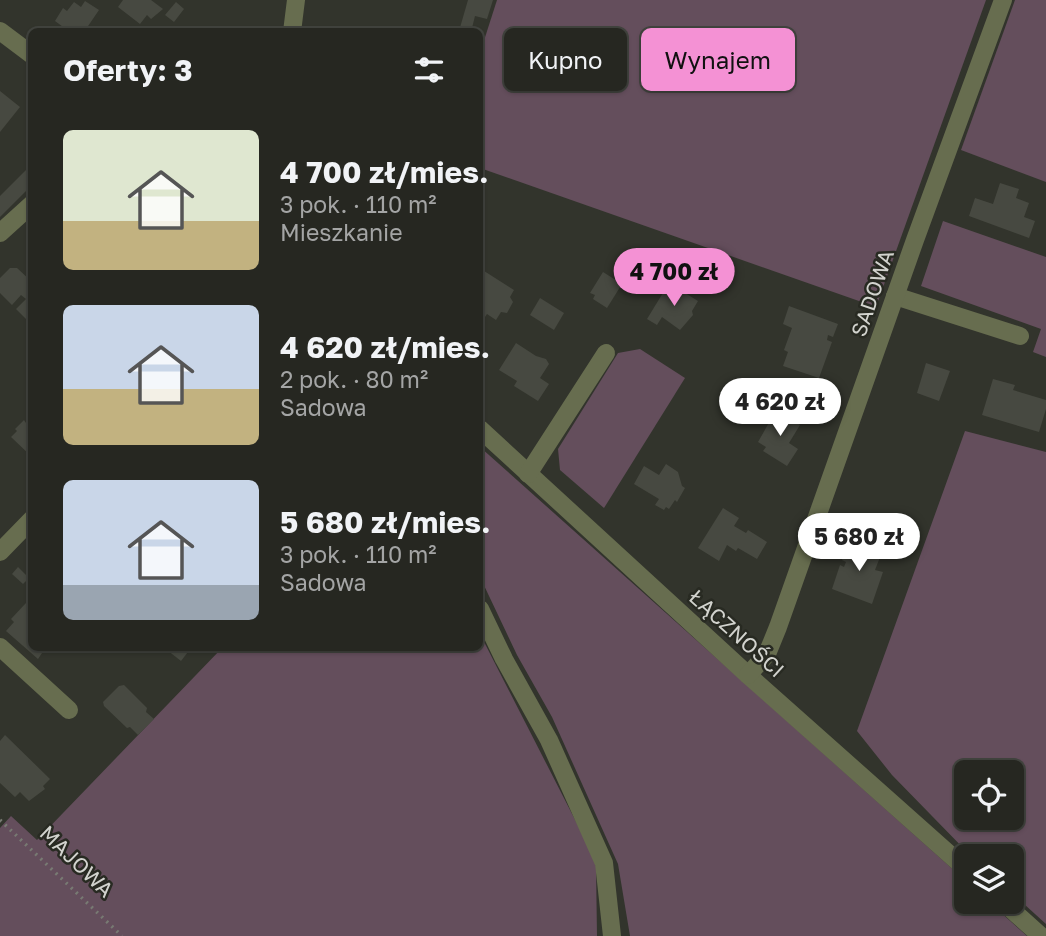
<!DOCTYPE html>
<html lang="pl">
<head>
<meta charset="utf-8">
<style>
  :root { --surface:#262721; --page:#32332e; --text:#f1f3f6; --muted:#a4a5a5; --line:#42443f; --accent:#f491d4 }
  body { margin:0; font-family:"Golos Text",sans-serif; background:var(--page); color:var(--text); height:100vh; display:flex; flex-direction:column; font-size:26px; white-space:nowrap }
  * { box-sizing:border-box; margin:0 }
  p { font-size:23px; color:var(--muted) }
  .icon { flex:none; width:38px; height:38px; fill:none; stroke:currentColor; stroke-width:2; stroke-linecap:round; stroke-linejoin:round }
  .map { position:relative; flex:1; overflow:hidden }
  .drawer { position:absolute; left:28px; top:28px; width:455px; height:623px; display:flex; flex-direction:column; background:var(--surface); border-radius:10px; box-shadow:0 2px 5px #0004,0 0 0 2px var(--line) }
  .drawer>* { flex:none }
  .guide { position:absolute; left:504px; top:28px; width:436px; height:63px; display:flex; gap:14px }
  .fabs { position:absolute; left:954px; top:760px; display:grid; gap:14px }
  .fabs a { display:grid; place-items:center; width:70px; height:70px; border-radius:10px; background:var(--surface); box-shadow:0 2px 5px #0004,0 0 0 2px var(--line); font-size:35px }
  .price { position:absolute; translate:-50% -60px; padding:0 16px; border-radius:24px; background:#fff; color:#222; font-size:23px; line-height:46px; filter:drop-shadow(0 2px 4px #0008) }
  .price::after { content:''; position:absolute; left:50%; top:42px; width:21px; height:16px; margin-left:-10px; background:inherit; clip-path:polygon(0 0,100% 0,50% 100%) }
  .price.current { background:var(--accent); color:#111 }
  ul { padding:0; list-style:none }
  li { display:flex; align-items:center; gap:21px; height:175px; padding:0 35px }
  li span { display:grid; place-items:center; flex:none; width:196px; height:140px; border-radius:10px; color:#555 }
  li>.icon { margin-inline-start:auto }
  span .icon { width:84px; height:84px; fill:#fffc; stroke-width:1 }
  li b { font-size:30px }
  h2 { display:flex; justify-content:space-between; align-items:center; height:84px; padding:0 35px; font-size:30px }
  .tag { padding:0 24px; border-radius:10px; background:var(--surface); box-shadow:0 2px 5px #0004,0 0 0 2px var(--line); font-size:24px; line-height:63px }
  .tag.current { background:var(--accent); color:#111 }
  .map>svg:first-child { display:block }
  .green { fill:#644e5c; fill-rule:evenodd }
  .building { fill:#474941 }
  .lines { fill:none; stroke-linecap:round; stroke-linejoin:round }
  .path { stroke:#787a73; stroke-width:3.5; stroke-dasharray:2 5; stroke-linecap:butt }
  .minor { stroke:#676d4f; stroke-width:18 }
  .labels { text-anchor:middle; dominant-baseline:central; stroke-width:5; stroke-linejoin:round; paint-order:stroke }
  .street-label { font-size:21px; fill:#d2d3ce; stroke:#282a22 }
</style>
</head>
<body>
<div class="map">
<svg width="1046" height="936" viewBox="0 0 1046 936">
  <rect width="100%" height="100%" fill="#32342c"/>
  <g class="green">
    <path d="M497 0H986L876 307 480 168V53Z"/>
    <path d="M1015 0H1046V182L961 150Z"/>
    <path d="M943 221 1046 257V357L1033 352 1041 329 921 286Z"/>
    <path d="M640 349 685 378 604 508 560 470 558 449 618 353Z"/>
    <path d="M965 431 1046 452V924L1012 893V856H971L892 775 857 731ZM966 772H1012V817H966Z"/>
    <path d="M480 447 966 881V901H988L1027 936H630L618 864 552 717 517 655 480 577Z"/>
    <path d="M480 634 590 849 596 866 597 936H0V828L11 816 37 840 222 648H480Z"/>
  </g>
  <g class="building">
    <path d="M123 0H151L163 9 151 19 147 15 140 24 118 7Z"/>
    <path d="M468 0H493L487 19 475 16 471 32H461L459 31Z"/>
    <path d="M85 1 99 10 84 32H70L55 21 63 8 67 11 74 2 81 7Z"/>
    <path d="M176 2 184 9 174 22 165 15Z"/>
    <path d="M0 91 20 107 0 132Z"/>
    <path d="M32 164V185L0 217V196Z"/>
    <path d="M1000 183 1019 189 1016 198 1029 203 1024 217 1035 221 1029 238 969 216 975 198 993 204Z"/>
    <path d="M10 268H17L32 282V325L16 309 26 299 21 295 12 305 0 293V278Z"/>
    <path d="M481 269 514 290 510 297 513 302 507 313 501 312 496 320 487 314 485 317 480 314Z"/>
    <path d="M603 272 622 284 607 308 593 299 595 295 590 293Z"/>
    <path d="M669 283 698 301 692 311 693 315 680 330 662 317 657 325 647 319Z"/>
    <path d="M540 298 564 313 554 330 530 315Z"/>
    <path d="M789 306 838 324 833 337 828 335 827 340 832 342 819 378 783 366 788 352 784 350 792 328 783 324Z"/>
    <path d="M516 343 536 356 546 359 549 364 540 378 549 384 538 401 514 386 517 381 499 370Z"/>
    <path d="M926 363 950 371 939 401 917 393Z"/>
    <path d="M993 379 1015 385 1013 390 1046 400V409L1039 432 982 415Z"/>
    <path d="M780 412 792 416 793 420 800 425 789 443 798 449 787 466 763 451 766 447 758 442 771 419 775 422Z"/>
    <path d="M32 417V457L11 437 17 431 15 429 24 420 26 423Z"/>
    <path d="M666 464 678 472 682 486 685 488 677 502 675 500 669 509 666 507 664 510 655 505 659 499 634 484 644 466 659 475Z"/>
    <path d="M723 508 739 518 734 526 746 533 748 530 767 542 757 559 738 548 736 551 727 545 719 561 698 548Z"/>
    <path d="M849 541 882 552 875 570 883 572 872 604 832 589 840 565 844 567 846 562 842 560Z"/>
    <path d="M18 567 29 578 23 584 12 574Z"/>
    <path d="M26 603 32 608V648H42L44 650 38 659 6 631 14 622 11 619Z"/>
    <path d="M167 648H191L181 661 167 650Z"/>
    <path d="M124 685 147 708 146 712 154 719 138 735 130 727 127 728 104 706 103 702 119 686Z"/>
    <path d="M5 735 50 779 43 786 45 789 29 801 20 792 15 797 0 783V741Z"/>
  </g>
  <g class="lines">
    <path class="path" d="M0 820 122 936"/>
    <g class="minor">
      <path d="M0 31 32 55"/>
      <path d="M292 32 296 0"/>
      <path d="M0 233 32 204"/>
      <path d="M895 296 1020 336"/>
      <path d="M480 429 748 675 966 869"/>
      <path d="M528 474 606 353"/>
      <path d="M0 552 32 519"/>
      <path d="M480 609 504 659 549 740 604 863 612 936"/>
      <path d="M0 647 69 710"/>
      <path d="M748 675 767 654 778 627 915 240 1003 0"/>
      <path d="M1002 901 1041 936"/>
    </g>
  </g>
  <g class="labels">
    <g class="street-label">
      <text transform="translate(872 293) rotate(-71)">SADOWA</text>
      <text transform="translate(737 633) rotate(42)">ŁĄCZNOŚCI</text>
      <text transform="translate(77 861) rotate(44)">MAJOWA</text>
    </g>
  </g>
</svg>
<div class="fabs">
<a><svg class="icon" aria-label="locate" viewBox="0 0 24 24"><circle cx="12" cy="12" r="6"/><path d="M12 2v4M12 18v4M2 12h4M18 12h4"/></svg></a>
<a><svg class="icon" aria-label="layers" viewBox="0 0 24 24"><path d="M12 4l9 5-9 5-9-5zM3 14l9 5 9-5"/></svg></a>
</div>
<b class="price current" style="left:674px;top:308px">4 700 zł</b>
<b class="price" style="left:780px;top:438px">4 620 zł</b>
<b class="price" style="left:859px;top:573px">5 680 zł</b>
<div class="guide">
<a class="tag">Kupno</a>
<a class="tag current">Wynajem</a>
</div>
<section class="drawer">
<h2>Oferty: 3<svg class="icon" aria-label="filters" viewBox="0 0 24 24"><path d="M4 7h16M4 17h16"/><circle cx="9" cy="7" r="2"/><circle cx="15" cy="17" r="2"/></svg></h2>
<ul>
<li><span style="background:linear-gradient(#dfe7d0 65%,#c2b280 0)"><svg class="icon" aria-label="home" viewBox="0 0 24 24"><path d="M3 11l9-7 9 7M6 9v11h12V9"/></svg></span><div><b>4 700 zł/mies.</b><p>3 pok. · 110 m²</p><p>Mieszkanie</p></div></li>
<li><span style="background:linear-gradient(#c9d6e8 60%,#c2b280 0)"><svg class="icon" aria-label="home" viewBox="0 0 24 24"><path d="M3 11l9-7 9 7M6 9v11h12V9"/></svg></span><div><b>4 620 zł/mies.</b><p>2 pok. · 80 m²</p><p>Sadowa</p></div></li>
<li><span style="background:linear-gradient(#c9d6e8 75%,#9aa5b1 0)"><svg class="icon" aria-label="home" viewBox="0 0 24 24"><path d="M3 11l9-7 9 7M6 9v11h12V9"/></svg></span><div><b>5 680 zł/mies.</b><p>3 pok. · 110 m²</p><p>Sadowa</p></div></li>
</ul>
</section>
</div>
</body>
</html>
